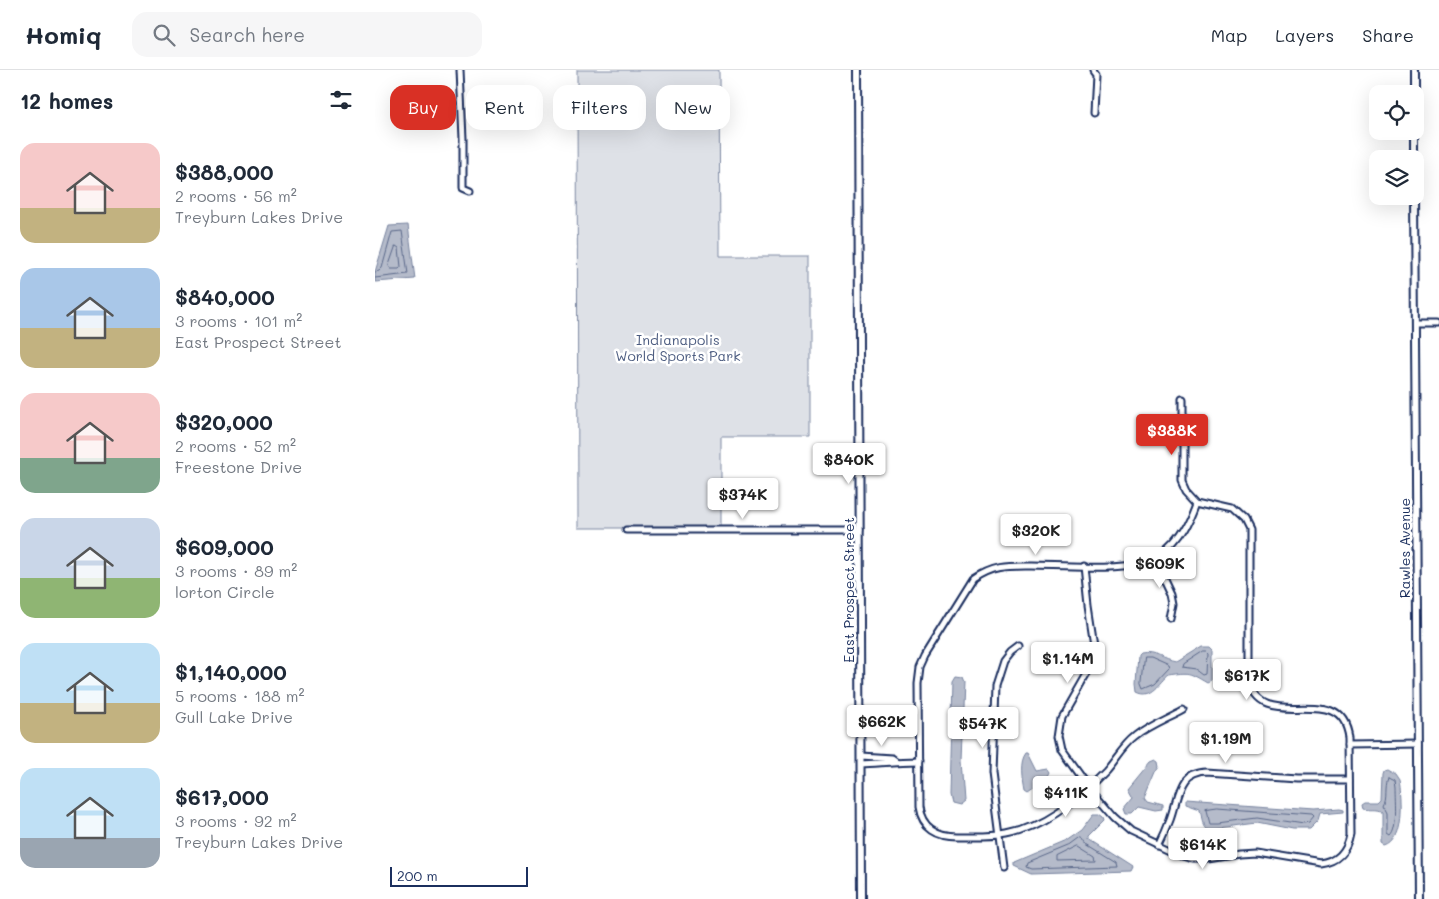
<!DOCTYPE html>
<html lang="en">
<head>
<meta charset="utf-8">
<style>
  :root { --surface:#fff; --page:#f6f6f7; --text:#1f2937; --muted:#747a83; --line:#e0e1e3; --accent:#d93025 }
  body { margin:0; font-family:Mali,sans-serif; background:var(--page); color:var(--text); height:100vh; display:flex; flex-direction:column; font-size:19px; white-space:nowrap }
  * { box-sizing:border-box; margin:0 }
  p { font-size:16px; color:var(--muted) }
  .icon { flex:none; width:28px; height:28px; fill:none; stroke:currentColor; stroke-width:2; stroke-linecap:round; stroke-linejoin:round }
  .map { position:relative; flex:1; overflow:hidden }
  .drawer { display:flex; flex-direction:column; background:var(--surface); width:375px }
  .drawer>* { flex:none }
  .guide { position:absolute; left:15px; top:15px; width:475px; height:45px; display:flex; gap:10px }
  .tools { position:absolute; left:994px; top:15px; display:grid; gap:10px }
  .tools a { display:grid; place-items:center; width:55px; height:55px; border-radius:10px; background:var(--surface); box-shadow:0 5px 20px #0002; font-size:25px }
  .scale { position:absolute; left:15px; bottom:12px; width:138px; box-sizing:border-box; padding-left:5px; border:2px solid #1b2f5e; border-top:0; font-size:14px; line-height:18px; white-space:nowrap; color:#1b2f5e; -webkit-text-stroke:4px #fff; paint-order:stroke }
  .price { position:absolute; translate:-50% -42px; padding:0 11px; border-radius:5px; background:#fff; color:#222; font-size:16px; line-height:32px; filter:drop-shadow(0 1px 2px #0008) }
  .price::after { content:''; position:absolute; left:50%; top:30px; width:15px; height:11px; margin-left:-8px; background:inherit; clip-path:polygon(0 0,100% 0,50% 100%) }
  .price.selected { background:var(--accent); color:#fff }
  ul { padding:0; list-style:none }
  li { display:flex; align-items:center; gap:15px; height:125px; padding:0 20px }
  li span { display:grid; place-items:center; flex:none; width:140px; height:100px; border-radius:15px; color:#555 }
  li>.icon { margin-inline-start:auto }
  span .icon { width:60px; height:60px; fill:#fffc; stroke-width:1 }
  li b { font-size:21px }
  h2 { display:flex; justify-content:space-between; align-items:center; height:60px; padding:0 20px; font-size:21px }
  .chip { padding:0 18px; border-radius:15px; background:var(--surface); box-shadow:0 5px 20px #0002; font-size:18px; line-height:45px }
  .chip.selected { background:var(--accent); color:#fff }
  header { display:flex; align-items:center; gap:30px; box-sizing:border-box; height:70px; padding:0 25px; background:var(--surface); border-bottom:1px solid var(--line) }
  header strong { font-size:24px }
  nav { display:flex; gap:28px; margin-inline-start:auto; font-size:18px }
  .search { width:350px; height:45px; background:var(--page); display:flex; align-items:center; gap:12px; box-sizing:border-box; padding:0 18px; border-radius:15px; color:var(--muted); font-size:19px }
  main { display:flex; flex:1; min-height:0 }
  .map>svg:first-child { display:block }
  .green { fill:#dee1e7; stroke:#7c88a2 }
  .water { fill:#b5bbca; stroke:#77839f }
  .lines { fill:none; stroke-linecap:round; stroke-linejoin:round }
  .shore { stroke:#596789; stroke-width:1 }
  .minor-casing { stroke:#1b2f5e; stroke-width:9 }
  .tertiary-casing { stroke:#1b2f5e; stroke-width:10 }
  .minor { stroke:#fff; stroke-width:5 }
  .tertiary { stroke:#fff; stroke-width:6 }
  .labels { text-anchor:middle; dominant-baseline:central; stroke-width:5; stroke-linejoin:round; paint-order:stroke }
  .park-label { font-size:14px; fill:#4c5c80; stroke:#fff }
  .street-label { font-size:14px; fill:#1b2f5e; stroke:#fff }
</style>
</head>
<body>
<header>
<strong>Homiq</strong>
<div class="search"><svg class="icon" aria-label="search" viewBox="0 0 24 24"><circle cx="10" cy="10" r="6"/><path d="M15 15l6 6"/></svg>Search here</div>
<nav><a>Map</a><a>Layers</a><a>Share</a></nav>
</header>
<main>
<section class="drawer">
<h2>12 homes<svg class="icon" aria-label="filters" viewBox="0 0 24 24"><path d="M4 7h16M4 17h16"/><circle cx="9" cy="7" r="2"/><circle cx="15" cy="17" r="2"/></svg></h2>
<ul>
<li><span style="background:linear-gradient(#f6c9c9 65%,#c2b280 0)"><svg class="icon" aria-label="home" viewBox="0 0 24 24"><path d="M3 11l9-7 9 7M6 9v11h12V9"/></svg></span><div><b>$388,000</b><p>2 rooms · 56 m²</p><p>Treyburn Lakes Drive</p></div></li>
<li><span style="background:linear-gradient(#a9c7e8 60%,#c2b280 0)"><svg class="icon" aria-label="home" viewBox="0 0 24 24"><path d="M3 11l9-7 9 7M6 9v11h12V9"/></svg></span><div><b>$840,000</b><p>3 rooms · 101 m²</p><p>East Prospect Street</p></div></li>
<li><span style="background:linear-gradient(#f6c9c9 65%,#7fa58c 0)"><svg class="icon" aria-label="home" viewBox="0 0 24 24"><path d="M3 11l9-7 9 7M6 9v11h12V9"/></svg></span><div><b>$320,000</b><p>2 rooms · 52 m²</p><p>Freestone Drive</p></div></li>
<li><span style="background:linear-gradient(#c9d6e8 60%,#8fb573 0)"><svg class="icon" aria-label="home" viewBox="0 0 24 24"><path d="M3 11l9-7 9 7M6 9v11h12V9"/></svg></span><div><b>$609,000</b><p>3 rooms · 89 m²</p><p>lorton Circle</p></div></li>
<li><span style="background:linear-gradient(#bfe0f5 60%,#c2b280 0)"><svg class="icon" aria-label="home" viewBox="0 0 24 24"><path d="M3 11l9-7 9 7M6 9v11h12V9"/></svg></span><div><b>$1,140,000</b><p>5 rooms · 188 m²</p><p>Gull Lake Drive</p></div></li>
<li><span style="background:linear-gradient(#bfe0f5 70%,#9aa5b1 0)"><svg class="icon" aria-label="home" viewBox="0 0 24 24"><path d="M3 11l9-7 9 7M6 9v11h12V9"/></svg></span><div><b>$617,000</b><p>3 rooms · 92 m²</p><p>Treyburn Lakes Drive</p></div></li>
</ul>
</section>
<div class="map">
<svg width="1064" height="829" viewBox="0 0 1064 829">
  <rect width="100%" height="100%" fill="#fff"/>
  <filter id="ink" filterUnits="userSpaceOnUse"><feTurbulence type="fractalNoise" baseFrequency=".02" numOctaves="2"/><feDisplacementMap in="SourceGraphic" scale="10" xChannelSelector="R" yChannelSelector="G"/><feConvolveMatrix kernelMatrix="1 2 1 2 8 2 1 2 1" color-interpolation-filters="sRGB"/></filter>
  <g filter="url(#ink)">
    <path class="green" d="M202 0H344L345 186H435V367H346V458H203Z"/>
    <g class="water">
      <path d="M33 155 40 209 0 212V202L14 156Z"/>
      <path d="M826 576H834L837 579V611L833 613C814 602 816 602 794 605 785 612 777 630 762 622L761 614 763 586 765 584C778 581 788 590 800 592Z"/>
      <path d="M580 606 587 607 589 612 586 690 589 731 584 735 576 733 574 725 577 611Z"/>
      <path d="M651 683H653L662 701 674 699 676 702 674 706 652 721 649 719C647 708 644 692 651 683Z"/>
      <path d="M781 689 784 691 785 696 781 702 770 728 773 732 788 736V740L781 741 764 737 757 744H751L749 739 759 727 754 718 776 691Z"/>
      <path d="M1012 699 1021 704 1025 710C1028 727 1031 771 1011 776L1008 774V741C1002 737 995 740 988 738L987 733 990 731H1004L1007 728 1008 703 1009 700Z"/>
      <path d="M810 732 938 741 964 739 968 740V742L945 744 943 751 934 760H917L882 753 835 759C826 756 827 750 824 741L810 736Z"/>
      <path d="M719 744H725L729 747 730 750 714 766V769L755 795 758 797 756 801 656 804 639 796V793L691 771 707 760Z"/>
    </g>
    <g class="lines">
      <g class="shore">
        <path d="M21 176 24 178 26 197 24 199H16L14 196Z"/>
        <path d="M0 202 4 201 7 198 17 162 27 161 33 204 0 208"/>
        <path d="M828 581H831L833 583 832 604 829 605 821 599 807 597 808 594Z"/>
        <path d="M769 588H775L793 596 794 599 780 614 768 619 766 614Z"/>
        <path d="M1014 707 1020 710 1021 717C1021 729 1024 759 1016 766L1013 764V742L1009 734C1014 725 1010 716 1014 707Z"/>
        <path d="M842 739 936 746 938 748 933 754 928 755 882 748 842 753H833L830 741Z"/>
        <path d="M706 767 708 768 712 774 741 792 742 796 656 799 651 797 652 793 693 776Z"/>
        <path d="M704 776 720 786 721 790 682 791V787Z"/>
      </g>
      <defs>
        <g id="minor">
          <path d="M85 0 88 69V118L95 121"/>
          <path d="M718 0 721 4 719 43"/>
          <path d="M1040 253H1064"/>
          <path d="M251 460H485"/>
          <path d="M781 489 797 523 799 533 796 549"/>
          <path d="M709 496 713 535 720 581 711 604 687 646 684 666 687 680 713 716 740 747 756 761 809 786 820 789H834L864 784 880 783 946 794C963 792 973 781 976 764L975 668C967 606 884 668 874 609V460L869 450 857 439 822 431 811 419 807 410V328"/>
          <path d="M809 639C793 648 774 655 759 667 747 676 740 690 730 701 704 728 669 757 632 764 615 767 599 766 582 766 563 766 547 758 544 737L543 613 545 597 550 586 598 509C618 495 633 496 656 496 689 496 762 503 787 485 805 473 815 450 822 431"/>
          <path d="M975 675 1043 674"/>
          <path d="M486 686 517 688 521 691"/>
          <path d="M486 694C506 693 524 691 544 691"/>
          <path d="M784 775C788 767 792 758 795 750 803 728 802 704 832 703L921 709H975"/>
          <path d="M629 798 617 704 620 616 628 591 635 582 643 576"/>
        </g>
        <g id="tertiary">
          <path d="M483 0 486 829"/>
          <path d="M1039 0V24"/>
          <path d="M1039 61V89"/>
          <path d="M1039 126 1044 829"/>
        </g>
      </defs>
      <use href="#minor" class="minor-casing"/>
      <use href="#tertiary" class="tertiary-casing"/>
      <use href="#minor" class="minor"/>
      <use href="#tertiary" class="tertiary"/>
    </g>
  </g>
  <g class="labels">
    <g class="park-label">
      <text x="303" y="269">Indianapolis<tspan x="303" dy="16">World Sports Park</tspan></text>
    </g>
    <g class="street-label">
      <text transform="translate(1029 478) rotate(-90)">Rawles Avenue</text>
      <text transform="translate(473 520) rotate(-90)">East Prospect Street</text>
    </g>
  </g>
</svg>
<div class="tools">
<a><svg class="icon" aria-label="locate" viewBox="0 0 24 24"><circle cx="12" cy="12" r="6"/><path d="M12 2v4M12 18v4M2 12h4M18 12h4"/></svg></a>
<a><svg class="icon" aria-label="layers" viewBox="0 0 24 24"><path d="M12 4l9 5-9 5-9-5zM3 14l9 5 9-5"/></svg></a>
</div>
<div class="scale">200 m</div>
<b class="price selected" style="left:797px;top:386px">$388K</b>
<b class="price" style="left:474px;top:415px">$840K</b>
<b class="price" style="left:368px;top:450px">$374K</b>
<b class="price" style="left:661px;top:486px">$320K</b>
<b class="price" style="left:785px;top:519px">$609K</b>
<b class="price" style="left:693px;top:614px">$1.14M</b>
<b class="price" style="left:872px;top:631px">$617K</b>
<b class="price" style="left:507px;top:677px">$662K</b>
<b class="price" style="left:608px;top:679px">$547K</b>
<b class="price" style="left:851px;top:694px">$1.19M</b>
<b class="price" style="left:691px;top:748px">$411K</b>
<b class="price" style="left:828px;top:800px">$614K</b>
<div class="guide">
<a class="chip selected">Buy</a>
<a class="chip">Rent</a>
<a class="chip">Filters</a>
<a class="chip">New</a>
</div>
</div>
</main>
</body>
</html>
